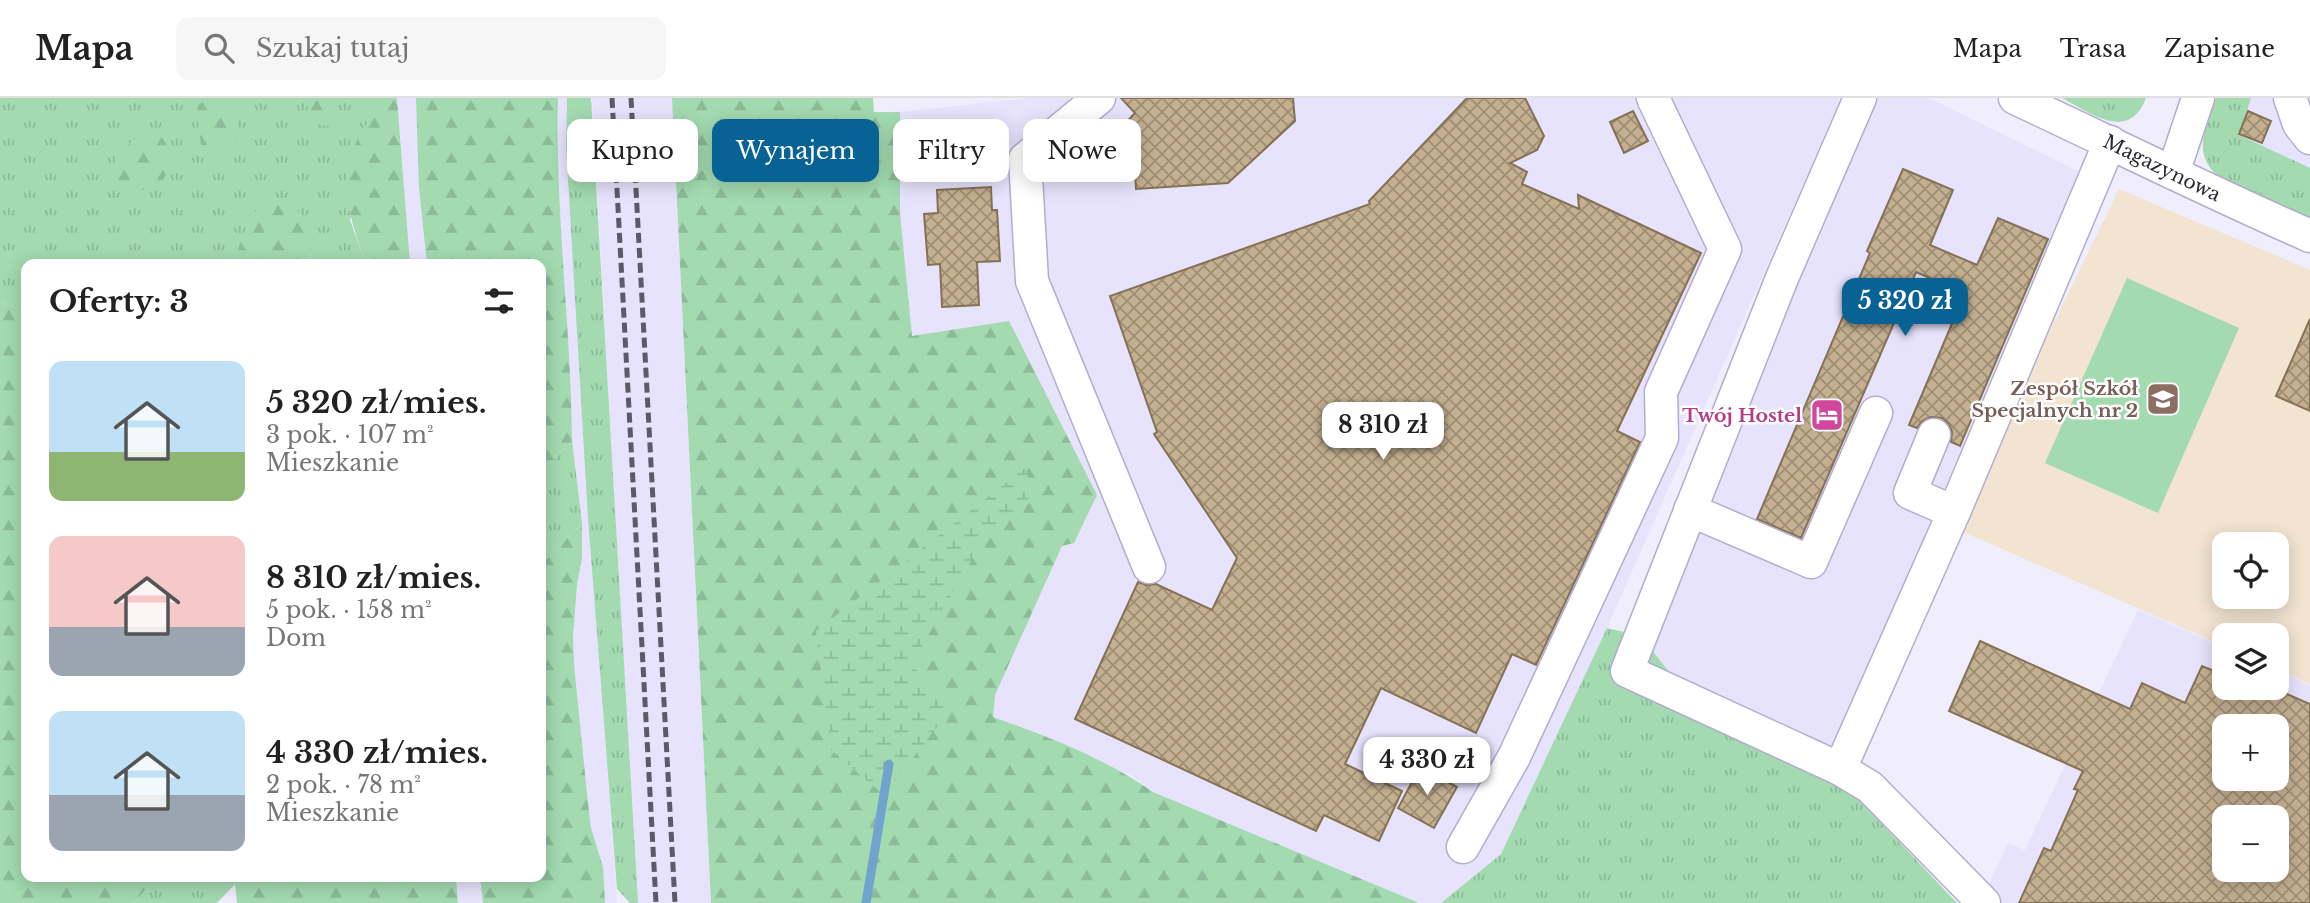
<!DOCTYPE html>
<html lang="pl">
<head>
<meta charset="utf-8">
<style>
  :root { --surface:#fff; --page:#f6f6f6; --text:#222; --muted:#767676; --line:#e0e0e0; --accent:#086293 }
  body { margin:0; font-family:"Libre Baskerville",serif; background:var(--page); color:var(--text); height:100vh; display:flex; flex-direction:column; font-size:26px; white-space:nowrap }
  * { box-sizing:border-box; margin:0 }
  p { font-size:23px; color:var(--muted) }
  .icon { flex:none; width:38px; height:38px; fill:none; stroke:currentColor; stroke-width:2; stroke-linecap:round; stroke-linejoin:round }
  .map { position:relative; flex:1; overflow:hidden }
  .side { position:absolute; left:21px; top:161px; width:525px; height:623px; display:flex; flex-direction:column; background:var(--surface); border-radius:14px; box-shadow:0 4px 18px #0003 }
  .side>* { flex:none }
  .hud { position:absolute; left:567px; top:21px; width:665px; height:63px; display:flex; gap:14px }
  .tools { position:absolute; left:2212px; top:434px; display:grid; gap:14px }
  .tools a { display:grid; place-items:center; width:77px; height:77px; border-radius:14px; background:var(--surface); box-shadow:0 4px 18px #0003; font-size:35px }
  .price { position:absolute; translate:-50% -60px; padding:0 16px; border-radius:14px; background:#fff; color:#222; font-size:23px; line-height:46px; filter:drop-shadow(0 2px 4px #0008) }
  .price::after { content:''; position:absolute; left:50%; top:42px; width:21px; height:16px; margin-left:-10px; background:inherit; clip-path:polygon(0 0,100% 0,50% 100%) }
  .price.on { background:var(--accent); color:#fff }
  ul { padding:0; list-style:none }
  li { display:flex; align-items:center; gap:21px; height:175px; padding:0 28px }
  li span { display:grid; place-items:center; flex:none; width:196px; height:140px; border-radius:14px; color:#555 }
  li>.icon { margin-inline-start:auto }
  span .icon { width:84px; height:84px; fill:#fffc; stroke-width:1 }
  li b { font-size:30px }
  h2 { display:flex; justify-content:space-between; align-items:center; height:84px; padding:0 28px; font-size:30px }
  .tag { padding:0 24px; border-radius:14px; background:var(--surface); box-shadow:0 4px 18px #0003; font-size:24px; line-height:63px }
  .tag.on { background:var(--accent); color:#fff }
  header { display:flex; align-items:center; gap:42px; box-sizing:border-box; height:98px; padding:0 35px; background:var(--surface); border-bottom:2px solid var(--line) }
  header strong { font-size:33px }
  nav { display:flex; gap:38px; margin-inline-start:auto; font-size:24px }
  .search { width:490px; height:63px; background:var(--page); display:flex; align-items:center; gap:18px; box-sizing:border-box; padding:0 24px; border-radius:14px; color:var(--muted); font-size:26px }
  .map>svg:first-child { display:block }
  .built { fill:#e7e3fd; fill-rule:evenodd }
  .education { fill:#f3e4d1; fill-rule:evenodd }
  .grass { fill:url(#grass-tufts) }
  .forest { fill:url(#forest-firs) }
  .wetland { fill:url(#wetland-marsh) }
  .pitch { fill:#a3dab0 }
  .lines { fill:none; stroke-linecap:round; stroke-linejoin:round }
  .stream { stroke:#70a3ce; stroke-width:9 }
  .building { fill:url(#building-cross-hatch); stroke:#857154; stroke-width:2; fill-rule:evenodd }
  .minor-casing { stroke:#b2adcf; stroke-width:35 }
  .minor { stroke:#fff; stroke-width:32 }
  .rail { stroke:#5c5a68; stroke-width:5; stroke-dasharray:10 5; stroke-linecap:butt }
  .labels { text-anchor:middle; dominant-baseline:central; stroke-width:5; stroke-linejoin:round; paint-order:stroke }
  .street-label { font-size:19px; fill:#2b2937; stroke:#fefefe }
  .education-label { font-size:19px; font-weight:bold; fill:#785e54; stroke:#fefefe; text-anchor:end }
  .hotel-label { font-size:19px; font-weight:bold; fill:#b23c85; stroke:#fefefe; text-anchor:end }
</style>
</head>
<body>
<header>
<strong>Mapa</strong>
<div class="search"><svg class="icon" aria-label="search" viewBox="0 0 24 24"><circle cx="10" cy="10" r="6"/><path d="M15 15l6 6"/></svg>Szukaj tutaj</div>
<nav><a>Mapa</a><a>Trasa</a><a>Zapisane</a></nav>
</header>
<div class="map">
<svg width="2310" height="805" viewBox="0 0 2310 805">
  <defs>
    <pattern id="grass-tufts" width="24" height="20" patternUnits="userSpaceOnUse" patternTransform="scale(1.75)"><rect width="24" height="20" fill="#a3dab0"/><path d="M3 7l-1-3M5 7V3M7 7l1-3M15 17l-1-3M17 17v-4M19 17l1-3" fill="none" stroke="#8cbb98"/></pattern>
    <pattern id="forest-firs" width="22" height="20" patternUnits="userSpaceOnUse" patternTransform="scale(1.75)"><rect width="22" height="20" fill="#a3dab0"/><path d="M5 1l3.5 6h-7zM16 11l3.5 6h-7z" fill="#8cbb98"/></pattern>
    <pattern id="wetland-marsh" width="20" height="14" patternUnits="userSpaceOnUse" patternTransform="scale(1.75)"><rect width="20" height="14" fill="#a3dab0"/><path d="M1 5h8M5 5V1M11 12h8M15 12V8" fill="none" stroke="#8cbb98"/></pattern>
    <pattern id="building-cross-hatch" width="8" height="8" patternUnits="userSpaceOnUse" patternTransform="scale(1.75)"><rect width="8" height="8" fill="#c4af90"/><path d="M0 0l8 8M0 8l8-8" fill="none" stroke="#9f8e76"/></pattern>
  </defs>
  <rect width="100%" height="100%" fill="#f0eefd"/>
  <g class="built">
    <path d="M397 0H567L566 48 617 805H458L456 779H541V166H410Z"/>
    <path d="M592 0H672L711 805H637Z"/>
    <path d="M1028 0H1841L1607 530 1501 756 1441 805H1419L1153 694 1132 678 1030 632 992 619 994 597 1062 448 1074 445 912 238 900 115V14Z"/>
    <path d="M1870 0H1929L2080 74 1827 666 1698 611 1641 538Z"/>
    <path d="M2251 0H2310V70L2239 37Z"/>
    <path d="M2138 512 2224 549V590H2277V572L2310 587V805H1980L2008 745 2025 752ZM2224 628H2277V681H2224ZM2224 719H2277V772H2224Z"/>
  </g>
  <path class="education" d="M2119 91 2310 172V586L2277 571V537H2224V548L1954 430ZM2224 446H2277V499H2224Z"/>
  <g class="grass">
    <path d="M0 0H386L350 122 366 166H310L311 157 239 149 233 166H26V214L0 204Z"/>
    <path d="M567 0H591L638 805H630L617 791 588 420 566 48Z"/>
    <path d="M2062 0H2146C2129 45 2090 15 2062 0Z"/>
    <path d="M2216 0H2251L2239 37 2310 70V121L2220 80C2191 56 2205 31 2216 0Z"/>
    <path d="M572 343 582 425 541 467V375Z"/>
    <path d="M1607 530 1641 538 1698 611 1844 686 1957 805H1441L1501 756Z"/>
    <path d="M158 779H242L217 805H133Z"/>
  </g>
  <g class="forest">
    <path d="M210 0H224C248 23 241 72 201 47L197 18 198 7Z"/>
    <path d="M308 0H329L335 19 328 28 317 26 307 7Z"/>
    <path d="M386 0H397L410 166H366C340 94 334 62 386 0Z"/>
    <path d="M416 0H558C555 115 571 228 572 343L541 375V166H427L419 90Z"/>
    <path d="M672 0H873L874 14H900V115L912 238 1009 223 1097 397 1074 445 1062 448 995 597 993 619C1046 638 1107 661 1153 694L1419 805H711Z"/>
    <path d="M146 31C185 41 173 102 132 90 122 86 117 81 112 73L118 56Z"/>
    <path d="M282 100C313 125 314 127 310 166H233L248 123 263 104Z"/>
    <path d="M0 204 26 214V779H158L133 805H0Z"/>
    <path d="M582 425V460L577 486 573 539 574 567 588 705 591 730 603 769 605 805H483L480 779H541V467Z"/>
    <path d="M242 779H456L458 805H237L235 786Z"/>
  </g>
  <path class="wetland" d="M1025 370 1033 396 976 454 913 564 921 581 943 594 947 616 884 697 831 652 816 533Z"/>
  <path class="pitch" d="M2127 180 2239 230 2158 415 2045 365Z"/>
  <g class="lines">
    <path class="stream" d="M866 805 889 666"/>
  </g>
  <g class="building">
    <path d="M1121 0H1293L1295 23 1228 85 1136 91 1133 42 1121 30 1135 15Z"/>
    <path d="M1467 0H1525L1544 38 1537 52 1510 65 1527 74 1522 86 1579 111 1578 97 1701 155 1617 333 1640 344 1536 567 1512 556 1476 635 1381 590 1345 666 1402 693 1379 743 1324 717 1316 733 1075 621 1138 484 1147 487 1156 486 1212 512 1237 460 1154 336 1157 334 1110 198 1370 106 1369 103Z"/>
    <path d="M1633 13 1648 43 1624 55 1610 24Z"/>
    <path d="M2248 13 2271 23 2262 45 2239 36Z"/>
    <path d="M1903 71 1953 92 1930 147 1977 167 1998 120 2048 141 1960 348 1951 344 1952 334 1949 326 1942 320 1931 319 1922 323 1917 330 1909 327 1965 195 1916 174 1801 440 1757 421 1870 155 1867 153Z"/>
    <path d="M991 89 992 112H997L1000 163 977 164 979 207 942 209 940 166 928 167 924 116 938 115 937 92Z"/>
    <path d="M2310 221V313L2276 298Z"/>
    <path d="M1980 543 2130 611 2142 585 2185 605 2202 568 2224 577V590H2273L2310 606V805H2019L2044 750 2051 753 2078 692 2074 691 2083 673 1949 613ZM2224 628H2277V681H2224ZM2224 719H2277V772H2224Z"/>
    <path d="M1420 669 1457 689 1434 730 1398 710Z"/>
  </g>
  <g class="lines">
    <defs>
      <g id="minor">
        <path d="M1099 0 1025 61 1032 183 1149 469"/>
        <path d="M2015 0C2113 46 2210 94 2310 138"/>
        <path d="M2290 0 2299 26 2310 40"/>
        <path d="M2173 75 2198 0"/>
        <path d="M1934 337 1910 395 1954 414"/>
        <path d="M1690 412 1811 464 1876 315"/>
        <path d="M1840 671 1627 573 1782 180 1860 0"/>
        <path d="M1463 749 1514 659 1662 340 1661 294 1725 151 1653 0"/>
        <path d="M1984 805 1870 689 1840 671 1954 414 2110 44"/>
      </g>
    </defs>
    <use href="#minor" class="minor-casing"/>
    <use href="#minor" class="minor"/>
    <g class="rail">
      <path d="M612 0 656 805"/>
      <path d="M631 0 675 805"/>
    </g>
  </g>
  <defs>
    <symbol id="school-square" viewBox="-11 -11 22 22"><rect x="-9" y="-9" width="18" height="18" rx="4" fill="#8d6e63" stroke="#fefefe"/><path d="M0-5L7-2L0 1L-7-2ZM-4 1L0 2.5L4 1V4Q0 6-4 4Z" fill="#fff"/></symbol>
    <symbol id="hotel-square" viewBox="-11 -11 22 22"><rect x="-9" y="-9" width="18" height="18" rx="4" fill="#d1479c" stroke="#fefefe"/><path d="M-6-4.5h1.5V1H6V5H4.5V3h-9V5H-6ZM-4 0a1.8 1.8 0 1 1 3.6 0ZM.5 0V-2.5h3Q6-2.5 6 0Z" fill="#fff"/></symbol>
  </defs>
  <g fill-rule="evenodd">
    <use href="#school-square" x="2144" y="282" width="38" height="38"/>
    <use href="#hotel-square" x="1808" y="298" width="38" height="38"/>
  </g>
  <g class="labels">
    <g class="street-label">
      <text transform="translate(2162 70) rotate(26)">Magazynowa</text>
    </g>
    <g class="education-label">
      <text x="2138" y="290">Zespół Szkół<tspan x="2138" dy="22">Specjalnych nr 2</tspan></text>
    </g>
    <g class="hotel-label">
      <text x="1802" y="317">Twój Hostel</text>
    </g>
  </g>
</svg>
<div class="tools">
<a><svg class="icon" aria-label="locate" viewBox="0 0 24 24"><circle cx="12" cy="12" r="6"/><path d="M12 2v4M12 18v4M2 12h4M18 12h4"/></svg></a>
<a><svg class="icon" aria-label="layers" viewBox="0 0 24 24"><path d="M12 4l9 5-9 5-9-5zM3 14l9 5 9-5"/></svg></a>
<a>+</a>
<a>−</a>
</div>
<b class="price on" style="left:1905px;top:240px">5 320 zł</b>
<b class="price" style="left:1383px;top:364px">8 310 zł</b>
<b class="price" style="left:1427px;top:699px">4 330 zł</b>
<div class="hud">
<a class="tag">Kupno</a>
<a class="tag on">Wynajem</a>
<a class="tag">Filtry</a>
<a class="tag">Nowe</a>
</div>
<section class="side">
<h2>Oferty: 3<svg class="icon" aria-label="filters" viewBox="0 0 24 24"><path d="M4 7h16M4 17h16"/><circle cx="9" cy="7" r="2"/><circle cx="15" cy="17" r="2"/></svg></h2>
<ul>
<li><span style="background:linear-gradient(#bfe0f5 65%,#8fb573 0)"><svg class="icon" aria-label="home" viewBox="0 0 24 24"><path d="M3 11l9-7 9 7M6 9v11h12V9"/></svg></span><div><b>5 320 zł/mies.</b><p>3 pok. · 107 m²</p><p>Mieszkanie</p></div></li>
<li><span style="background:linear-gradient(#f6c9c9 65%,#9aa5b1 0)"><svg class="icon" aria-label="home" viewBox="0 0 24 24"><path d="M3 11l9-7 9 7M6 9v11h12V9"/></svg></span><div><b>8 310 zł/mies.</b><p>5 pok. · 158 m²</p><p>Dom</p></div></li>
<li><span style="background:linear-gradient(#bfe0f5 60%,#9aa5b1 0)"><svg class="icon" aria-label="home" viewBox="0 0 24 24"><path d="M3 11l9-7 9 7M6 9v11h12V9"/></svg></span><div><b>4 330 zł/mies.</b><p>2 pok. · 78 m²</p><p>Mieszkanie</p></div></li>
</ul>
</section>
</div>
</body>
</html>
